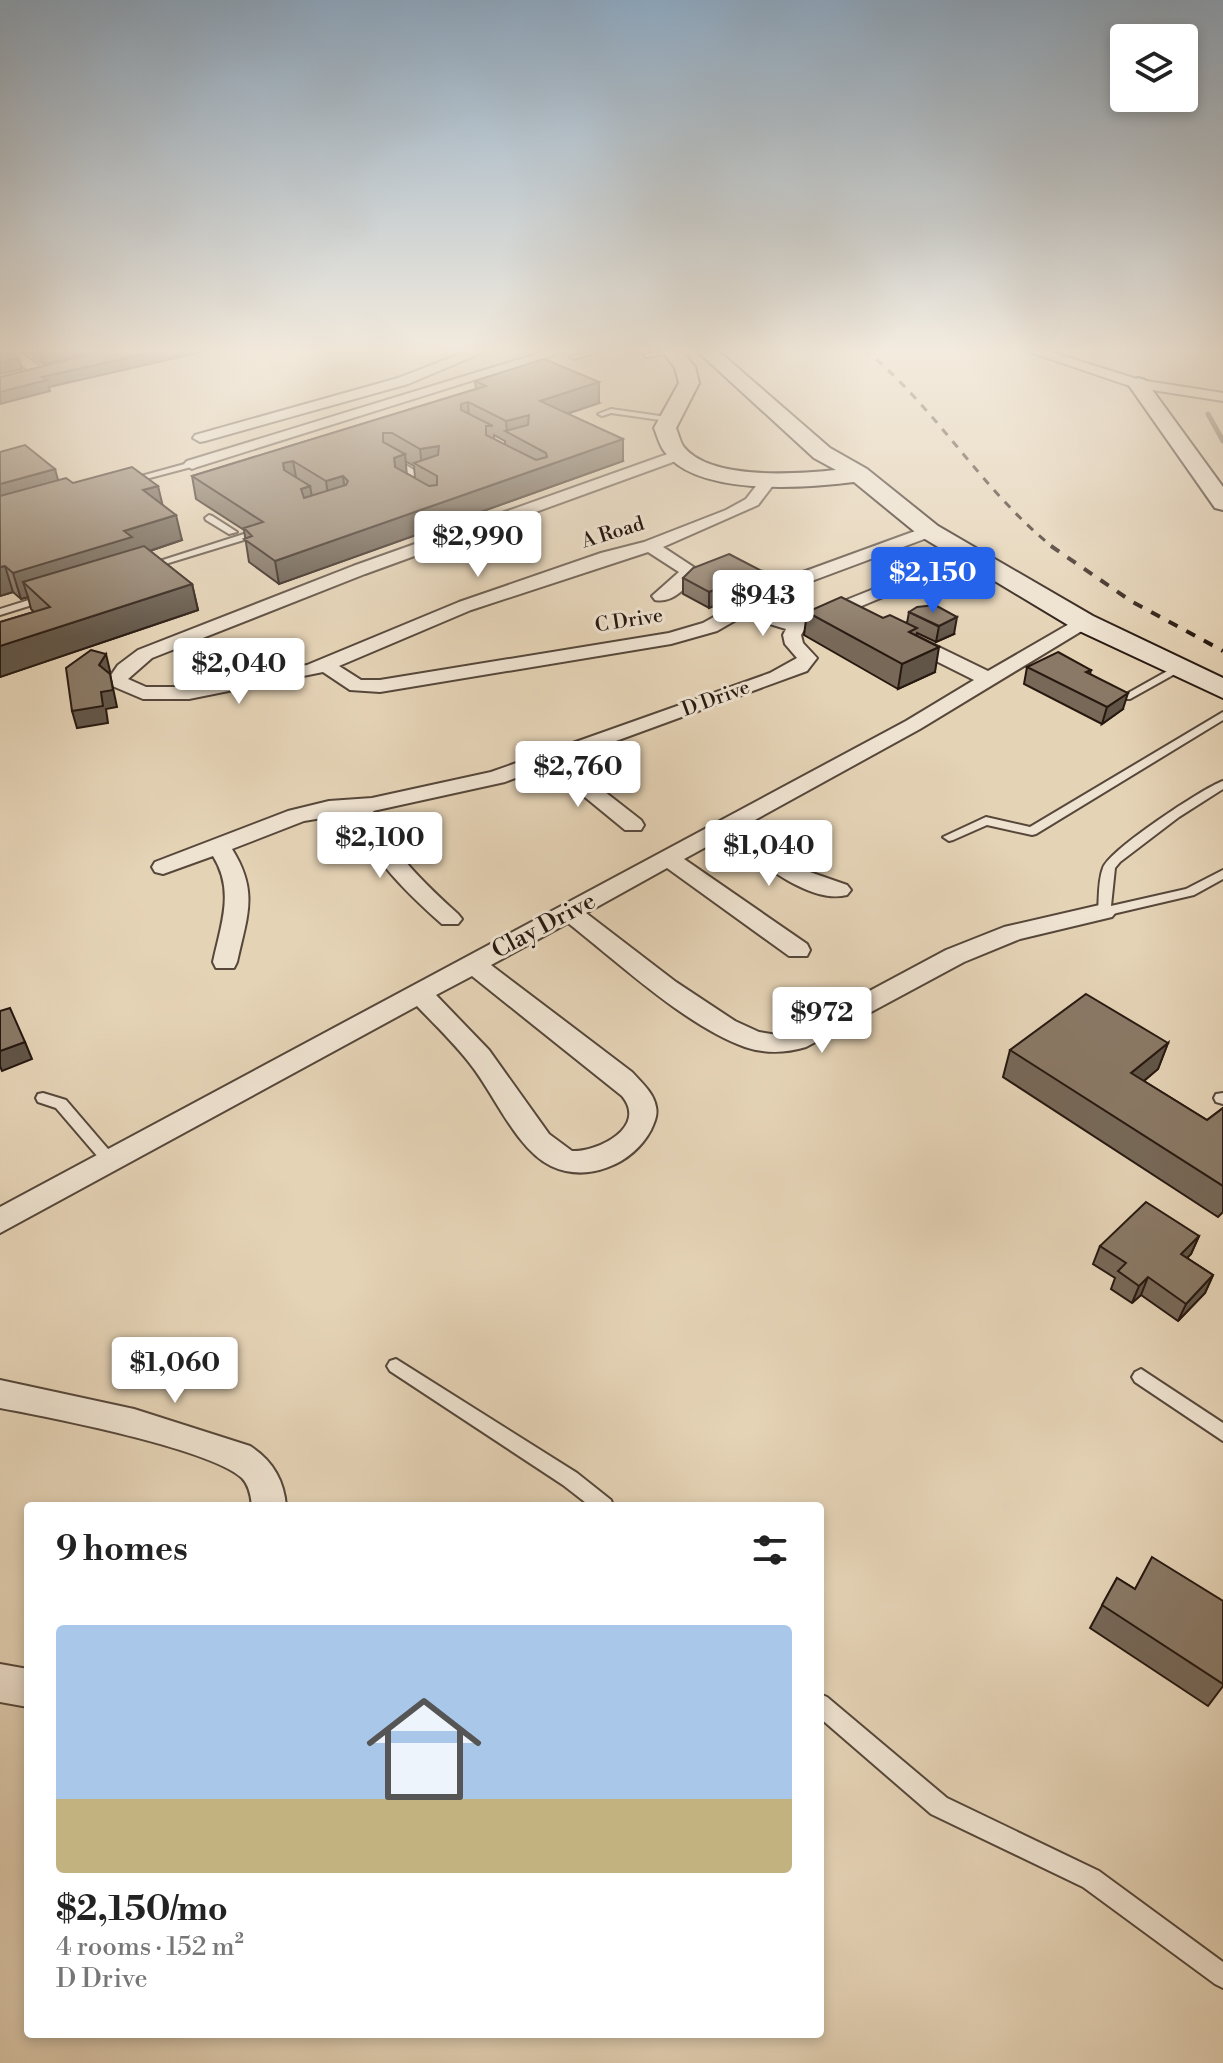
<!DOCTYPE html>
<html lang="en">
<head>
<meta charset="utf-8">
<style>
  :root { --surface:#fff; --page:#f2f2f2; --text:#222; --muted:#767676; --line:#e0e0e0; --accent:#2563eb }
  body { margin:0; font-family:"Libre Bodoni",serif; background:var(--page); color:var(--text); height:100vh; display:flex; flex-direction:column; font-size:30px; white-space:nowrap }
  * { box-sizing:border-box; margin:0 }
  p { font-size:26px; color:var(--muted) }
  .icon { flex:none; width:44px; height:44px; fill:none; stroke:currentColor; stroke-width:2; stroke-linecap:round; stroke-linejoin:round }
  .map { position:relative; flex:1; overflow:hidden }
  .panel { position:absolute; left:24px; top:1502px; width:800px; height:536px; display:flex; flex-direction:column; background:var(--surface); border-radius:8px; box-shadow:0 4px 12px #0003 }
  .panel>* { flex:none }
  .fabs { position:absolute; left:1110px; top:24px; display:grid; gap:16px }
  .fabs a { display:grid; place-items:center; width:88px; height:88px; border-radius:8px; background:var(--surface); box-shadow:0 4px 12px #0003; font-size:40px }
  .price { position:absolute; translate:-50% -68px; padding:0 18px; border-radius:8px; background:#fff; color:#222; font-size:26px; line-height:52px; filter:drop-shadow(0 2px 4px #0008) }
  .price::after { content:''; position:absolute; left:50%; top:48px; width:24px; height:18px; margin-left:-12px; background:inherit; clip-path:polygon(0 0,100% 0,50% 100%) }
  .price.current { background:var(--accent); color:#fff }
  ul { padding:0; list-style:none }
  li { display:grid; align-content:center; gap:16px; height:424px; padding:0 32px }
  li+li { border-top:2px solid var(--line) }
  li span { display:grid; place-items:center; height:248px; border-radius:8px; color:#555 }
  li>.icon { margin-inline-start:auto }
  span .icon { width:144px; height:144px; fill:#fffc; stroke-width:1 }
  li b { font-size:34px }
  h2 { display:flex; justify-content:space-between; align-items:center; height:96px; padding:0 32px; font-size:34px }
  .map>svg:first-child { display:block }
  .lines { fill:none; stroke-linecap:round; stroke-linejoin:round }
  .stream { stroke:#726252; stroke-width:5 }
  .lane-casing { stroke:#56473a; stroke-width:4 }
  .street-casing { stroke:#56473a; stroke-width:4 }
  .secondary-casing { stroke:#271810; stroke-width:4 }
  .lane { fill:#eee2d0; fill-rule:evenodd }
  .street { fill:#eee2d0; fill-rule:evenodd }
  .secondary { fill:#eee2d0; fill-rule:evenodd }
  .rail-far1 { stroke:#271810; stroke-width:3; stroke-dasharray:8 8; stroke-linecap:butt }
  .rail { stroke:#271810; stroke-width:4; stroke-dasharray:10 10; stroke-linecap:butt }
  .wall { fill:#776858; stroke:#271810; stroke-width:2; fill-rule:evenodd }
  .shaded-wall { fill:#615547; stroke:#271810; stroke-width:2 }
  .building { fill:#8a7966; stroke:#271810; stroke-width:2; fill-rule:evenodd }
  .labels { text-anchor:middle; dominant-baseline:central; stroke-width:6; stroke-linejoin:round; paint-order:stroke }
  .far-street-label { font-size:20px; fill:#271810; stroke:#eee2d0 }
  .street-label { font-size:24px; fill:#271810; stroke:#eee2d0 }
</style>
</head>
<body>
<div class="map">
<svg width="1223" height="2063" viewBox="0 0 1223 2063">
  <rect width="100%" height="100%" fill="#e5d3b6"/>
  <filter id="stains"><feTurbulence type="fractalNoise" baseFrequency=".0025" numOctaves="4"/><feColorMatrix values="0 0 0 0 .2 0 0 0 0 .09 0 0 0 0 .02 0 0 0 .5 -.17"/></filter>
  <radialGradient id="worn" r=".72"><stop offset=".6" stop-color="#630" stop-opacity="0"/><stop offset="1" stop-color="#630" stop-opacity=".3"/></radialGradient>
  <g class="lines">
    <path class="stream" d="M1208 414 1223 441"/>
    <defs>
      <g id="lane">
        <path d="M597 349H608L574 359 570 357Z"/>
        <path d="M672 349 675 353 647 357 643 355Z"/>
        <path d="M611 409 667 417 671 419 667 421 611 413 602 416 598 414Z"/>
        <path d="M387 457H393L425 477 418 479 387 461Z"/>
        <path d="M192 462 196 464 195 466 127 484 123 481Z"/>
        <path d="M209 515 212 516 237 532 229 534 206 520 205 518Z"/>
        <path d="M244 534 249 537 247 539 149 569 141 567Z"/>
        <path d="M45 595 50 598 48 600 0 615V609Z"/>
        <path d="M1178 665 1183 668 1182 670 1130 699H1122L1121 697Z"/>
        <path d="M1223 712V720L1036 834 1032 835 987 825 953 840 949 841 943 837 986 817 1030 827Z"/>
        <path d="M1223 781V789L1179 817 1120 862 1115 868 1111 906 1186 889 1223 870V879L1194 895 1104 916 1099 915 1098 912C1099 899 1098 881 1103 868 1109 850 1203 788 1223 781Z"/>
        <path d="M43 1093 66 1100 114 1156 117 1160 114 1164H104L56 1108 38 1102 36 1098 38 1094Z"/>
        <path d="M1223 1093V1104L1216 1102 1214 1098 1216 1094Z"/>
        <path d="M396 1359 577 1473 611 1500 613 1506H590L563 1485 390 1371 387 1366 390 1361Z"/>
        <path d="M1141 1369 1223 1423V1441L1135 1382 1132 1377 1135 1372Z"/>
        <path d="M820 1694 827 1697 947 1798 1099 1871 1223 1962V1988L1215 1984 1083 1887 931 1814 820 1718Z"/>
      </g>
      <g id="street">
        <path d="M0 349H15L46 371 34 374Z"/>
        <path d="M473 349H491L408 384 205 441 200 442 193 438 195 435 398 378Z"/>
        <path d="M553 349H573L197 467 192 469 184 464 187 461Z"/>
        <path d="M1021 349H1041L1140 380 1223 393V401L1133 387Z"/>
        <path d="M679 450 684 452V458L365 574 152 658 128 679 146 687H189L307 665 459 602 601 553 644 542 726 510 746 499 763 477 769 475 777 480 758 505 663 547 698 570C690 585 673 604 655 600L652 596 679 572 648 552 471 610 339 666 361 680H380L669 633 703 623 781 580 929 526 935 527 937 531 935 535 793 588 756 609 796 620 964 553 970 552 979 557 804 630 801 635 803 643 817 658 807 671 564 760 641 820 644 825 641 830H625L547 766 505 782 373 811C392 853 425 884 458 914L462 919 458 924H442C406 892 371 858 352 813L304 821 232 849C259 892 247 916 237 962L234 968H216L213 962C221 924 235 891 213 856L163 874 155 872 152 867 155 862 288 811 329 801 372 798 491 772 770 673 797 658 785 644 783 635 786 629 743 616 717 631 671 644 380 692 350 690 323 672 189 699H143L110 685 107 681 118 665 138 650 353 566Z"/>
        <path d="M1083 616 1092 622 1090 626 920 729 742 827 801 869 847 885 851 890 847 895C809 905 754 858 726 836L684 859 807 944 810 950 807 956H789L667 868 586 913 676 982 735 1021 759 1032 777 1035 791 1033 946 950 1004 927 1104 904 1112 907 1116 912 1112 917 1020 939 964 962 806 1047C786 1053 766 1054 745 1047 686 1026 619 963 568 923L491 965 632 1072C641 1082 654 1093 656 1107 658 1115 654 1123 651 1130 632 1165 587 1183 551 1166 517 1150 494 1094 471 1065 455 1044 435 1025 417 1006L0 1233V1207L906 721 974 680 900 643 898 639 900 635H914L988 671ZM472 976 622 1096C648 1127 598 1152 572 1151L549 1134 489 1050 436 995Z"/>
        <path d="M0 1380 134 1409 250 1446C272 1460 284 1480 286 1506H252C251 1496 249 1485 242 1478 209 1448 48 1417 0 1408Z"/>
        <path d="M0 1664 28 1669V1707L0 1702Z"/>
      </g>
      <g id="secondary">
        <path d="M661 349H680L695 367 699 383 676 428C678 433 680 441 683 446 710 481 797 474 836 470L814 458 695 349H716L830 448 867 469 938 526 1093 616 1223 678V698L1073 628 920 536 854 482C806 488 695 497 664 451 659 444 657 435 654 428L679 383 675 368Z"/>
        <path d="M1138 378 1145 380 1223 487V510L1215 508 1128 384Z"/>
      </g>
    </defs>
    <use href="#lane" class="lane-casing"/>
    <use href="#street" class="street-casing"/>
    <use href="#secondary" class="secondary-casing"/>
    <use href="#lane" class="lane"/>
    <use href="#street" class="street"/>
    <use href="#secondary" class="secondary"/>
    <path class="rail-far1" d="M864 349C936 407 981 490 1054 548"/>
    <path class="rail" d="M1051 546 1131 601 1223 651"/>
  </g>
  <g class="wall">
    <path d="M31 349H108L43 364 33 357Z"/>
    <path d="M475 381 599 403 567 414 623 461 279 584 249 562 244 530 196 499 192 476 476 389ZM494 435 505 441V445L494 439ZM405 461 414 466 415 478 406 473Z"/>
    <path d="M0 452 58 480 162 504 182 540 150 551 192 584 198 610 0 677V622L34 612 31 609 28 597 21 599 13 592 0 596Z"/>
    <path d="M762 571 761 586 709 608 683 594V578Z"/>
    <path d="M807 612 883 618 907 623 909 612 954 634 936 642 917 633 916 636 935 672 898 689 804 635Z"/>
    <path d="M1027 667 1091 670 1090 674 1123 709 1102 724 1024 684Z"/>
    <path d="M1168 1043 1158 1069 1144 1081 1207 1120 1223 1108V1212L1218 1217 1003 1077 1010 1050Z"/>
    <path d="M1199 1236 1191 1254 1187 1258 1213 1275 1205 1293 1178 1321 1141 1295 1132 1303 1111 1289 1115 1278 1093 1264 1100 1246Z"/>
    <path d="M1117 1578 1135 1589 1223 1601V1686L1208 1706 1090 1628Z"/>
  </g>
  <g class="shaded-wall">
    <path d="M60 349H108L43 364 40 353Z"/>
    <path d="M167 349H215L49 387 50 391 0 404V392L42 377Z"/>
    <path d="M19 358 22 369 0 374V363Z"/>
    <path d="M599 382V403L541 422 540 401Z"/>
    <path d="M468 402 469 423 461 410V404Z"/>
    <path d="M529 415 530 437 507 432 506 421Z"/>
    <path d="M623 439V461L279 584 275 561Z"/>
    <path d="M439 446 441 468H422L420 449Z"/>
    <path d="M405 454 407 476 397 480 394 458Z"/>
    <path d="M293 461 297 482 286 485 283 463Z"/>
    <path d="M55 469 62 494 0 511V484Z"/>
    <path d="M343 476 346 499 329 503 326 481Z"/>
    <path d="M158 486 164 511 143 490Z"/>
    <path d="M310 486 314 508 305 511 301 489Z"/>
    <path d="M176 515 182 540 137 555 23 582 28 597 21 599 13 573 124 531Z"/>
    <path d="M5 566 13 592 0 596V567Z"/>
    <path d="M762 571 761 586 709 608V592Z"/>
    <path d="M192 584 198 610 0 677V646Z"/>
    <path d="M957 617 954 634 936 642 939 626Z"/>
    <path d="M939 647 935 672 898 689 902 664Z"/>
    <path d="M106 654 110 671 104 681 99 665Z"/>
    <path d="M110 674 117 707 106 709 108 723 77 728 72 711 101 692Z"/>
    <path d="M1128 693 1123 709 1102 724 1107 707Z"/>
    <path d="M25 1042 32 1059 2 1071 0 1066V1051Z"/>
    <path d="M1168 1043 1158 1069 1121 1100 1131 1073Z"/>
    <path d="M1199 1236 1191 1254 1173 1272 1181 1254Z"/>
    <path d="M1213 1275 1205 1293 1178 1321 1186 1304Z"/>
    <path d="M1148 1277 1141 1295 1132 1303 1139 1286Z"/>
  </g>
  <g class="building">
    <path d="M33 349H60L40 353Z"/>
    <path d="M111 349H167L42 377 47 380 0 392V377Z"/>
    <path d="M11 352 19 358 0 363V353Z"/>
    <path d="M544 359 599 382 540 401 623 439 275 561 244 539 252 536 244 528 263 522 192 476 486 386 475 381ZM468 402 506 421 529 415 528 425 505 431 546 453 547 457 536 460 486 435V426H493L461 410V404ZM383 433H392L420 449 439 446 438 455 414 463 437 476V485L429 486 395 467 394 458 405 454 383 442ZM293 461 326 481 343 476 348 481 346 485 304 498 301 489 310 486 284 470 283 463Z"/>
    <path d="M25 445 55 469 0 484V452Z"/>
    <path d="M132 467 158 486 143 490 176 515 124 531 132 537 13 573 5 566 0 567V496L66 478 73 483Z"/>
    <path d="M144 546 192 584 0 646V622L50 607 23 582Z"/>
    <path d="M729 554 762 571 709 592 683 578 693 568Z"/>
    <path d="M841 597 883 618 890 615 917 628 909 632 939 647 902 664 807 612Z"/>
    <path d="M935 605 957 617 939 626 909 612 917 607Z"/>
    <path d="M91 650 106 654 99 665 110 674 113 690 101 692 103 706 72 711 66 668Z"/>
    <path d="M1058 652 1091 670 1086 672 1128 693 1107 707 1027 667Z"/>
    <path d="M1086 994 1168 1043 1131 1073 1207 1120 1223 1108V1186L1010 1050Z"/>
    <path d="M10 1008 25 1042 0 1051V1011Z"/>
    <path d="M1146 1202 1199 1236 1181 1254 1213 1275 1186 1304 1148 1277 1139 1286 1118 1271 1126 1263 1100 1246Z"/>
    <path d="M1152 1557 1223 1601V1684L1102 1605 1117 1578 1135 1589Z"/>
  </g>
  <linearGradient id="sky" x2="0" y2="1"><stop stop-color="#8da7be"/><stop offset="0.55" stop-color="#f3ebde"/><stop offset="1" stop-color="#f3ebde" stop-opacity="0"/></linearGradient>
  <rect width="1223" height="637" fill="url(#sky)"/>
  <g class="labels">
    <g class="far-street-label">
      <text transform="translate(613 533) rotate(-17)">A Road</text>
      <text transform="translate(629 621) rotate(-9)">C Drive</text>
      <text transform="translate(716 699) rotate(-20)">D Drive</text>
    </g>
    <g class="street-label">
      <text transform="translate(544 926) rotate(-28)">Clay Drive</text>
    </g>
  </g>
  <rect width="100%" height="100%" filter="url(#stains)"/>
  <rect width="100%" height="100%" fill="url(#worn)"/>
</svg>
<div class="fabs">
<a><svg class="icon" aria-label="layers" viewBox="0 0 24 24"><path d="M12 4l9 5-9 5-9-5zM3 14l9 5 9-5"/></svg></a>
</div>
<b class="price" style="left:478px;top:579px">$2,990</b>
<b class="price current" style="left:933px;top:615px">$2,150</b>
<b class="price" style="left:763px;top:638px">$943</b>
<b class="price" style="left:239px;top:706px">$2,040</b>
<b class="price" style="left:578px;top:809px">$2,760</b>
<b class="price" style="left:380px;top:880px">$2,100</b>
<b class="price" style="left:769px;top:888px">$1,040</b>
<b class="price" style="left:822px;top:1055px">$972</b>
<b class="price" style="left:175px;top:1405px">$1,060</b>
<section class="panel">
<h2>9 homes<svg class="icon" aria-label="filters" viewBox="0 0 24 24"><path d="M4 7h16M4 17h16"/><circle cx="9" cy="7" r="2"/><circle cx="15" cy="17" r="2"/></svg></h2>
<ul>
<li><span style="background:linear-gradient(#a9c7e8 70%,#c2b280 0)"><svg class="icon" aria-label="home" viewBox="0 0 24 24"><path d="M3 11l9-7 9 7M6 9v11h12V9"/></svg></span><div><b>$2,150/mo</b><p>4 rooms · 152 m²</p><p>D Drive</p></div></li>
</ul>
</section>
</div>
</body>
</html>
